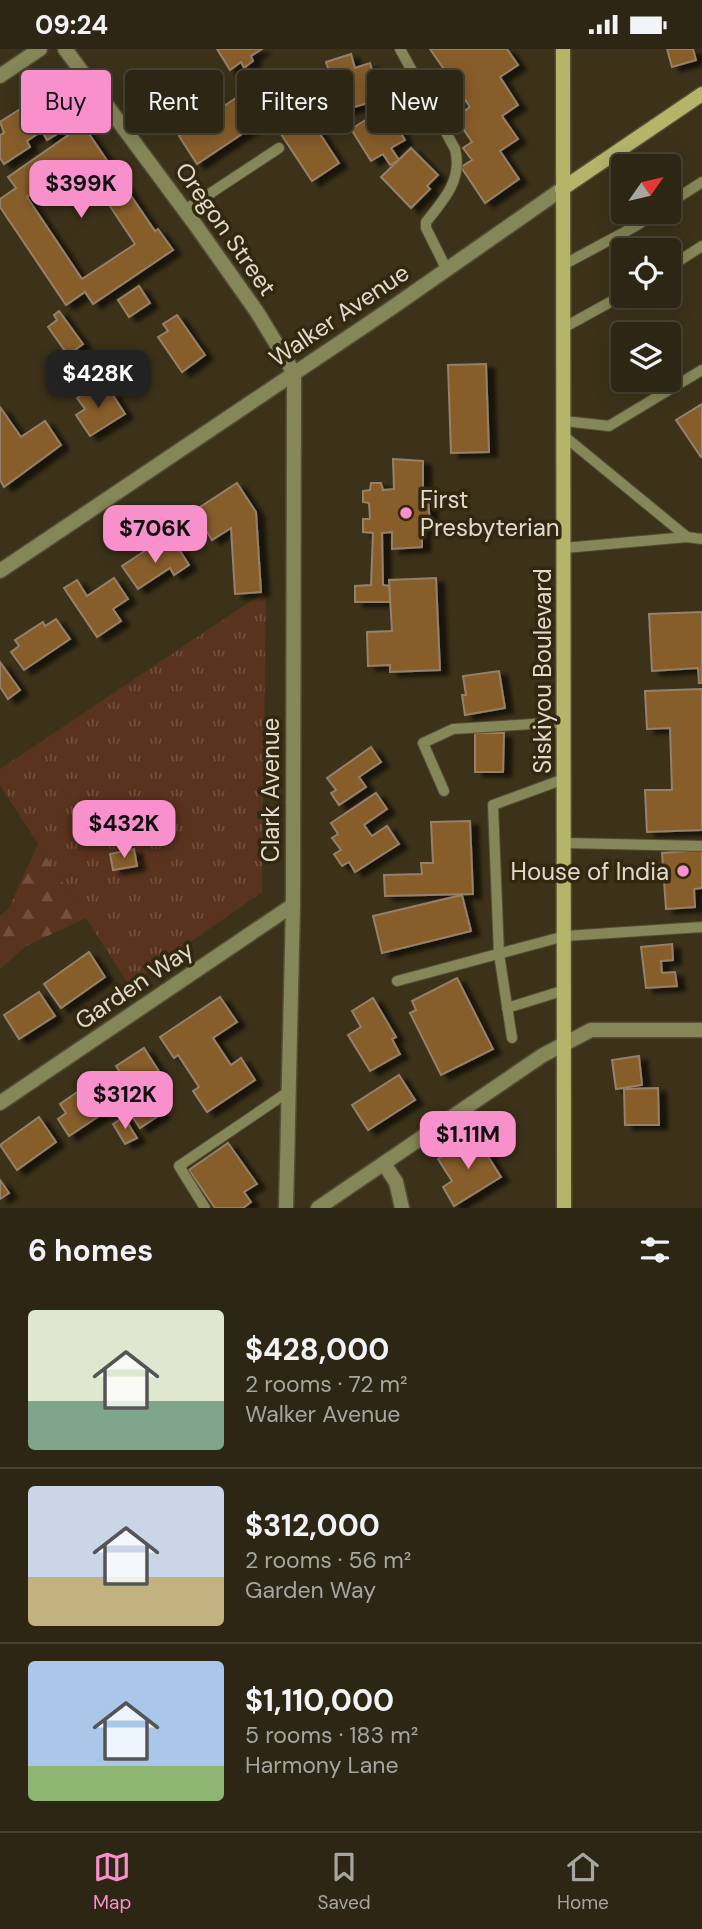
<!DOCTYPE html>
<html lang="en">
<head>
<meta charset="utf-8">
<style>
  :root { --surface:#2d2614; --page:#352e1d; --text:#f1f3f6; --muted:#a7a5a0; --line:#484334; --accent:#f890cb }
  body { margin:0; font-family:"DM Sans",sans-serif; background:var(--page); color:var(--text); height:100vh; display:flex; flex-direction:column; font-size:26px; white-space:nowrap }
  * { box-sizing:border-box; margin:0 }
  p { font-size:23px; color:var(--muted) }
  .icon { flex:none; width:38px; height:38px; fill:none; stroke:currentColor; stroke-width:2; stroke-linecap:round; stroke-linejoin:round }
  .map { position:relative; height:1159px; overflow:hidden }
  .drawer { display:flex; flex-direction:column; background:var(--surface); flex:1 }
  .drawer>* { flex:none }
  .top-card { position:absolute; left:21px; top:21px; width:662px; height:63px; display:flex; gap:14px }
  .needle { width:46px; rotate:56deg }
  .fabs { position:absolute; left:611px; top:105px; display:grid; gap:14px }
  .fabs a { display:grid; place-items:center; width:70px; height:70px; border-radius:7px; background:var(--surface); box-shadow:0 4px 18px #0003,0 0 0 2px var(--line); font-size:35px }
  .price { position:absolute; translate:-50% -60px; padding:0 16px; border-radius:14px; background:var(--accent); color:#111; font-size:23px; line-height:46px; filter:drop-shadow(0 2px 4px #0008) }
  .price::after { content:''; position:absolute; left:50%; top:42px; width:21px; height:16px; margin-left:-10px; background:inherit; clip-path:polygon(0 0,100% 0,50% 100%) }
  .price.active { background:#222; color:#fff }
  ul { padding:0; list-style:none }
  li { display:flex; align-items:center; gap:21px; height:175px; padding:0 28px }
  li+li { border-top:2px solid var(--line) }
  li span { display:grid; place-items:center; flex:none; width:196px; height:140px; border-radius:7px; color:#555 }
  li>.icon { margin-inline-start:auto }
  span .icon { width:84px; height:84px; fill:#fffc; stroke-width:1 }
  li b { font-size:30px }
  h2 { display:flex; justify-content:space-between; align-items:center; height:84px; padding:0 28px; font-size:30px }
  .pill { padding:0 24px; border-radius:7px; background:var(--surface); box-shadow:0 4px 18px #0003,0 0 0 2px var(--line); font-size:24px; line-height:63px }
  .pill.active { background:var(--accent); color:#111 }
  .status { display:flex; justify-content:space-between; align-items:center; height:49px; padding:0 35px; background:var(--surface); direction:ltr }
  .status svg { height:19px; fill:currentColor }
  .tab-bar { display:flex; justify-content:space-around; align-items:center; height:98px; border-top:2px solid var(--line); background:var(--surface); font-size:19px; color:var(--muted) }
  .tab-bar a { display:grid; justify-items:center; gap:4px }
  .tab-bar .active { color:var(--accent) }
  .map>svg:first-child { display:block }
  .forest { fill:url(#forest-firs) }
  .park { fill:url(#park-tufts) }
  .building { fill:#875d2b; stroke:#95806a; stroke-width:2; fill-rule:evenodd; filter:url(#shadow) }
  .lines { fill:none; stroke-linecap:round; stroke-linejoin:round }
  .lane-casing { stroke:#564d37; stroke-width:12 }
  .street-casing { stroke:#564d37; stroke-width:17 }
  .secondary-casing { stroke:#564d37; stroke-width:17 }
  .lane { stroke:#858758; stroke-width:10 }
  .street { stroke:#858758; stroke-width:14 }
  .secondary { stroke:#b4b569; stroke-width:14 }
  .poi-dot { fill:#f890cb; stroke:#322810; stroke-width:2.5 }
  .labels { text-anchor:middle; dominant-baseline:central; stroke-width:7; stroke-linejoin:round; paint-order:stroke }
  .street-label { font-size:24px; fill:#e1dbcd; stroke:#322810 }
  .poi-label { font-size:24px; fill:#e1dbcd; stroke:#322810; text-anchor:start }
</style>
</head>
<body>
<div class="status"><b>09:24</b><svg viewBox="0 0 49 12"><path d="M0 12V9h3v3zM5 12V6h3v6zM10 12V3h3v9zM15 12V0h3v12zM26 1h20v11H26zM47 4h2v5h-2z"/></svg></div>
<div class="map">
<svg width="702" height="1159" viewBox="0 0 702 1159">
  <defs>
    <pattern id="forest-firs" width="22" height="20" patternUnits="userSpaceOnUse" patternTransform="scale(1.75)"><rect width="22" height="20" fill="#5a331e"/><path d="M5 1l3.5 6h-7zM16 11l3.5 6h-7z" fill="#71503e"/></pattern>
    <pattern id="park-tufts" width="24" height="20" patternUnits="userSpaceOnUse" patternTransform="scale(1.75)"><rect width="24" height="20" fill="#5a331e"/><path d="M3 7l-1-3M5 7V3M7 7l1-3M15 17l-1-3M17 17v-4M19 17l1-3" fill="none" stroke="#71503e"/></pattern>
    <filter id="shadow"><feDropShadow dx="8" dy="4.5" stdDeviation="2" flood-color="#0009"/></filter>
  </defs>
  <rect width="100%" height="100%" fill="#3c321a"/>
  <path class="forest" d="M38 795 86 869 26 897 0 920V867L9 859Z"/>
  <path class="park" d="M266 542 262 843 129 936 0 736V720Z"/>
  <g class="building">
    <path d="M217 0H262L251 7 253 12 244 19 241 13 230 21Z"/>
    <path d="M430 0H507L518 16 500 28 518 56 502 67 518 90 500 102 519 130 485 154 461 118 472 111 463 99 472 93 455 68 470 58Z"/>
    <path d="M667 0H693L696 11 672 18Z"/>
    <path d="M351 5 355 19 370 14 381 50 341 62 326 13Z"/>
    <path d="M278 21 339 114 312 132 269 67 197 115 179 87Z"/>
    <path d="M39 48 62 82 47 91 42 82 27 92 30 98 4 115 0 109V86L4 84 0 73Z"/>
    <path d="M385 59 405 91 391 99 399 111 390 116 383 105 371 112 351 80Z"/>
    <path d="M83 76 155 182 158 180 173 201 93 255 85 243 66 256 0 158V150L16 139 8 128ZM80 112 135 195 82 230 27 148Z"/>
    <path d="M411 99 438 126 427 137 430 140 411 159 381 128Z"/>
    <path d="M139 237 150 254 129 268 118 251Z"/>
    <path d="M59 262 83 295 68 306 48 278 57 271 54 266Z"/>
    <path d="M177 266 205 306 182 323 158 288 168 282 163 275Z"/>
    <path d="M486 315 489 403 451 404 448 316Z"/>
    <path d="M97 336 104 347 111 343 125 365 90 387 76 366 85 360 77 349Z"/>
    <path d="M702 355V408H701L676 371Z"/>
    <path d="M0 358 21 388 45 372 61 396 4 438 0 431Z"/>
    <path d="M393 410 423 412V445H428L430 479H422V498L392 500V483L382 484 383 536 390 537V553H355V537L371 536 373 484 363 483V470H370L369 454 363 453V442L370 441 371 434H381L383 441 394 440Z"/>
    <path d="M237 434 256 463 261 543 235 545 231 479 212 491 194 462Z"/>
    <path d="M175 494 189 516 174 526 170 519 138 540 122 517 154 496 159 505Z"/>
    <path d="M114 529 128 550 113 560 121 572 97 588 64 539 77 531 87 547Z"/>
    <path d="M436 529 440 621 390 623V616L368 617 367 583 392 582 389 531Z"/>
    <path d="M702 563V634H699L698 619 652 622 649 565Z"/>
    <path d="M56 570 70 590 24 621 11 603 19 597 15 591 43 573 45 577Z"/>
    <path d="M0 613 20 641 8 650 0 638Z"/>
    <path d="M499 622 505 659 465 666 462 646H466L463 627Z"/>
    <path d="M702 640V781L647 783 645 741H672L670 679 647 680 645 642Z"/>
    <path d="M475 684H504L503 723H475Z"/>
    <path d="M371 698 381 713 359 728 366 738 339 756 331 744 336 741 327 729Z"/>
    <path d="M376 744 387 760 364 776 372 787 387 777 399 795 355 823 349 813 342 817 334 805 341 801 332 789 338 785 331 774Z"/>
    <path d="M470 772 473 845 385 847 384 826 422 825 421 814H433L431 773Z"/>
    <path d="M134 800 137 817 113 821 110 805Z"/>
    <path d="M702 801V839L694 840 695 858 666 860 662 804Z"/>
    <path d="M462 846 471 882 382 904 373 867Z"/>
    <path d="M672 895 673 911 661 912 662 924 675 923 677 937 646 939 641 898Z"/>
    <path d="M89 903 105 928 61 959 44 935Z"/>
    <path d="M457 929 493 1000 441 1026 410 964 416 961 412 952Z"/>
    <path d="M39 943 55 967 19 990 4 966Z"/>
    <path d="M220 948 237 973 213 989 231 1016 241 1009 255 1031 207 1063 193 1042 199 1038 178 1006 174 1009 160 988Z"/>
    <path d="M373 949 396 988 392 990 400 1005 370 1022 348 986 361 978 352 962Z"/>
    <path d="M144 999 160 1024 142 1036 161 1065 140 1079 111 1035 123 1028 116 1017Z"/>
    <path d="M639 1007 642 1036 616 1040 612 1011Z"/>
    <path d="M399 1026 415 1051 368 1081 352 1056Z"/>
    <path d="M93 1032 111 1059 69 1087 58 1070 66 1064 60 1055Z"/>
    <path d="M658 1039 659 1076H625L624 1040Z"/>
    <path d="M39 1068 56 1093 17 1121 0 1096Z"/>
    <path d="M124 1068 137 1089 125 1095 113 1075Z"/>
    <path d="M475 1087 501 1128 454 1157 443 1138 452 1132 438 1110Z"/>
    <path d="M228 1094 257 1135 244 1143 251 1153 243 1159H215L189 1121Z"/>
    <path d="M0 1131 9 1144 0 1150Z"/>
  </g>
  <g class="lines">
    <defs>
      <g id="lane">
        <path d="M400 0 455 100C463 130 444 151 426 173V179L447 221"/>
        <path d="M668 155 702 133"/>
        <path d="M185 161 279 99"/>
        <path d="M563 216 634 178 657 163"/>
        <path d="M668 219 702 197"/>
        <path d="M565 278 623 246"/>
        <path d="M564 372 609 377 702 321"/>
        <path d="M564 387 687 488"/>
        <path d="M564 499 687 488 702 490"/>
        <path d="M444 742 423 694 453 680 565 673"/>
        <path d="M565 794 702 797"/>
        <path d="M397 932 565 887 702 878"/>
        <path d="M507 959 565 941"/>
        <path d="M512 989 499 905 493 756 564 730"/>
        <path d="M205 1159 179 1117 288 1043"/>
      </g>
      <g id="street">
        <path d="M65 0 197 178 257 263 294 324 293 856 286 1159"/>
        <path d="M0 27 40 0"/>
        <path d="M0 522 393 258 562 140"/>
        <path d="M0 1054 293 856"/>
        <path d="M384 1115 396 1133 402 1159"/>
        <path d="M318 1159 543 1006 591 981H702"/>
      </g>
      <g id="secondary">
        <path d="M563 0 564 1159"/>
        <path d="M562 140 702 45"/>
      </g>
    </defs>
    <use href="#lane" class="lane-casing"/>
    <use href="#street" class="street-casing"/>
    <use href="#secondary" class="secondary-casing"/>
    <use href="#lane" class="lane"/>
    <use href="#street" class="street"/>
    <use href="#secondary" class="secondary"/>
  </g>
  <g class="poi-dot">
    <circle cx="406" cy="464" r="7"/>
    <circle cx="683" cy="822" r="7"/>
  </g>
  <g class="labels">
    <g class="street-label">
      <text transform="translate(226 180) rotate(55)">Oregon Street</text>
      <text transform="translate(339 266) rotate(-34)">Walker Avenue</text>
      <text transform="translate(542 622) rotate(-90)">Siskiyou Boulevard</text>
      <text transform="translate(270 741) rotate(-90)">Clark Avenue</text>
      <text transform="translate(134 936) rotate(-34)">Garden Way</text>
    </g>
    <g class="poi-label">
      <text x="420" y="450">First<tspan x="420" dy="28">Presbyterian</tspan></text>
      <text x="669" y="822" text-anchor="end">House of India</text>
    </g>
  </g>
</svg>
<div class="fabs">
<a><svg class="needle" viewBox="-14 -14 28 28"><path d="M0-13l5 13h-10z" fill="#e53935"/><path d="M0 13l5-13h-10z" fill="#a7a5a0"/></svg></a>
<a><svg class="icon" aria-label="locate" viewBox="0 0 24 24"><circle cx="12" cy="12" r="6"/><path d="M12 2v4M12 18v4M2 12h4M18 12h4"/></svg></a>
<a><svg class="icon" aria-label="layers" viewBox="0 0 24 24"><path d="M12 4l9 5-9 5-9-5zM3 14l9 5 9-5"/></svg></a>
</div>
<b class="price" style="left:81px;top:171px">$399K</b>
<b class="price active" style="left:98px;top:361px">$428K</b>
<b class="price" style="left:155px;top:516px">$706K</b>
<b class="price" style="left:124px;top:811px">$432K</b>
<b class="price" style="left:125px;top:1082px">$312K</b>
<b class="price" style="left:468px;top:1122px">$1.11M</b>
<div class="top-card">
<a class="pill active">Buy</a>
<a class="pill">Rent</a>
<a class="pill">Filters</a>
<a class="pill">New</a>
</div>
</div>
<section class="drawer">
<h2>6 homes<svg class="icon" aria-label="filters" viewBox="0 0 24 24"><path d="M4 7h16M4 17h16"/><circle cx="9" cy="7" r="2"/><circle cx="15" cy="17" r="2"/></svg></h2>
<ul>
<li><span style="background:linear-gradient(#dfe7d0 65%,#7fa58c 0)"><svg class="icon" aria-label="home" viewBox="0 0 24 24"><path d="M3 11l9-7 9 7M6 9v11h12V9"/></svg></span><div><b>$428,000</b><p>2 rooms · 72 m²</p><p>Walker Avenue</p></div></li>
<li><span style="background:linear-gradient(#c9d6e8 65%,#c2b280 0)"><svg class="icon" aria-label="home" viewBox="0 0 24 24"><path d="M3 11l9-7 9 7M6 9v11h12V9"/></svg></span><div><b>$312,000</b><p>2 rooms · 56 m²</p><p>Garden Way</p></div></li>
<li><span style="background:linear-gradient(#a9c7e8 75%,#8fb573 0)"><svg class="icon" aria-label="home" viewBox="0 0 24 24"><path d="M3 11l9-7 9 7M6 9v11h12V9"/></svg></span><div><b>$1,110,000</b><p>5 rooms · 183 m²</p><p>Harmony Lane</p></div></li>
</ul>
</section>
<nav class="tab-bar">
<a class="active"><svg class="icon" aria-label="map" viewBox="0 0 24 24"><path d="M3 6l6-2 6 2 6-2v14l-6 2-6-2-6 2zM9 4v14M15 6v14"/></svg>Map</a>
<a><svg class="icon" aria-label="saved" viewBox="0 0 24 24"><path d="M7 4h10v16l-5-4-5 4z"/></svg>Saved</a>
<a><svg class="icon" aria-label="home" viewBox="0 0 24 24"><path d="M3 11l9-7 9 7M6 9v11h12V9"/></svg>Home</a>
</nav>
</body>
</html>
